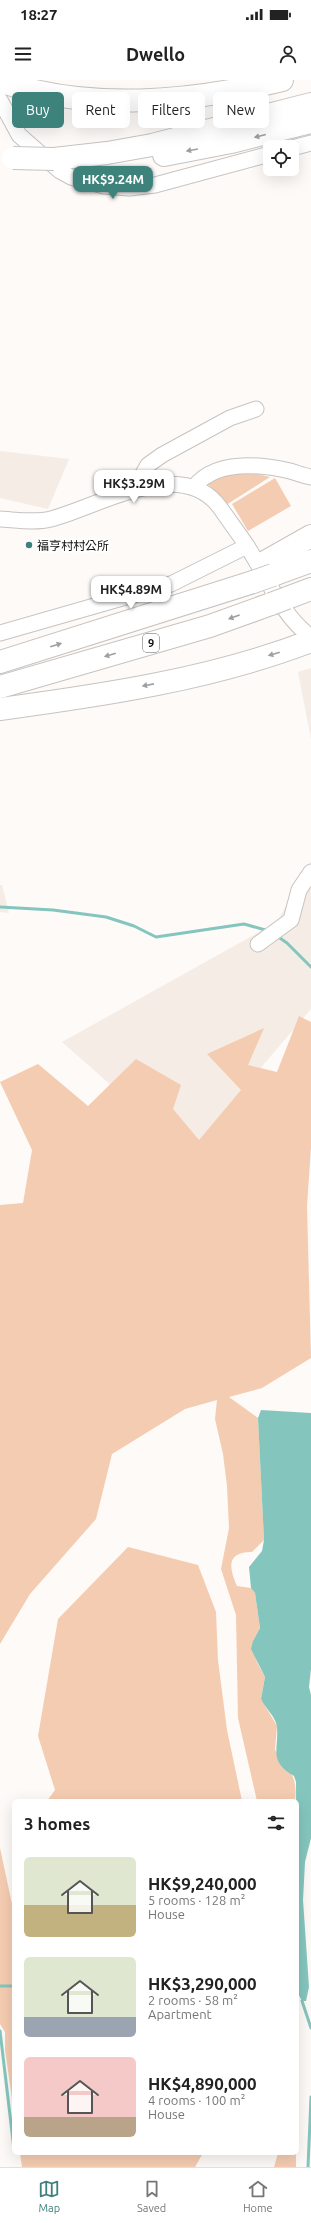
<!DOCTYPE html>
<html lang="en">
<head>
<meta charset="utf-8">
<style>
  :root { --surface:#fff; --page:#f2f2f2; --text:#222; --muted:#767676; --line:#e0e0e0; --accent:#3d837c }
  body { margin:0; font-family:Ubuntu,"Noto Sans TC",sans-serif; background:var(--page); color:var(--text); height:100vh; display:flex; flex-direction:column; font-size:15px; white-space:nowrap }
  * { box-sizing:border-box; margin:0 }
  p { font-size:13px; color:var(--muted) }
  .icon { flex:none; width:22px; height:22px; fill:none; stroke:currentColor; stroke-width:2; stroke-linecap:round; stroke-linejoin:round }
  .map { position:relative; flex:1; overflow:hidden }
  .drawer { position:absolute; left:12px; top:1719px; width:287px; height:356px; display:flex; flex-direction:column; background:var(--surface); border-radius:6px; box-shadow:0 4px 16px #0002 }
  .drawer>* { flex:none }
  .hud { position:absolute; left:12px; top:12px; width:287px; height:36px; display:flex; gap:8px }
  .tools { position:absolute; left:263px; top:60px; display:grid; gap:8px }
  .tools a { display:grid; place-items:center; width:36px; height:36px; border-radius:6px; background:var(--surface); box-shadow:0 4px 16px #0002; font-size:20px }
  .price { position:absolute; translate:-50% -34px; padding:0 9px; border-radius:8px; background:#fff; color:#222; font-size:13px; line-height:26px; filter:drop-shadow(0 1px 2px #0008) }
  .price::after { content:''; position:absolute; left:50%; top:24px; width:12px; height:9px; margin-left:-6px; background:inherit; clip-path:polygon(0 0,100% 0,50% 100%) }
  .price.current { background:var(--accent); color:#fff }
  ul { padding:0; list-style:none }
  li { display:flex; align-items:center; gap:12px; height:100px; padding:0 12px }
  li span { display:grid; place-items:center; flex:none; width:112px; height:80px; border-radius:6px; color:#555 }
  li>.icon { margin-inline-start:auto }
  span .icon { width:48px; height:48px; fill:#fffc; stroke-width:1 }
  li b { font-size:17px }
  h2 { display:flex; justify-content:space-between; align-items:center; height:48px; padding:0 12px; font-size:17px }
  .pill { padding:0 14px; border-radius:6px; background:var(--surface); box-shadow:0 4px 16px #0002; font-size:14px; line-height:36px }
  .pill.current { background:var(--accent); color:#fff }
  .status { display:flex; justify-content:space-between; align-items:center; height:28px; padding:0 20px; background:var(--surface); direction:ltr }
  .status svg { height:11px; fill:currentColor }
  header { display:flex; justify-content:space-between; align-items:center; height:52px; padding:0 12px; background:var(--surface); font-size:18px; font-weight:600 }
  .dock { display:flex; justify-content:space-around; align-items:center; height:56px; border-top:1px solid var(--line); background:var(--surface); font-size:11px; color:var(--muted) }
  .dock a { display:grid; justify-items:center; gap:2px }
  .dock .current { color:var(--accent) }
  .map>svg:first-child { display:block }
  .built { fill:#f5ece5 }
  .green { fill:#f4ccb1 }
  .water { fill:#84c6be }
  .lines { fill:none; stroke-linecap:round; stroke-linejoin:round }
  .stream { stroke:#84c6be; stroke-width:3 }
  .minor-casing { stroke:#c7c3c1; stroke-width:17 }
  .highway-casing { stroke:#c7c3c1; stroke-width:24 }
  .minor { stroke:#fff; stroke-width:15 }
  .highway { stroke:#fff; stroke-width:22 }
  .highway-bridge-casing { stroke:#c7c3c1; stroke-width:24; stroke-linecap:butt }
  .highway-bridge { stroke:#fff; stroke-width:22 }
  .oneway { fill:#a09f9f }
  .poi-dot { fill:#3d837c; stroke:#fff; stroke-width:1.5 }
  .labels { text-anchor:middle; dominant-baseline:central; stroke-width:4; stroke-linejoin:round; paint-order:stroke }
  .shield { fill:#fff; stroke:#585857; stroke-width:1 }
  .shield-label { font-size:11px; font-weight:bold; fill:#11100f }
  .poi-label { font-size:12px; fill:#11100f; stroke:#fff; text-anchor:start }
</style>
</head>
<body>
<div class="status"><b>18:27</b><svg viewBox="0 0 49 12"><path d="M0 12V9h3v3zM5 12V6h3v6zM10 12V3h3v9zM15 12V0h3v12zM26 1h20v11H26zM47 4h2v5h-2z"/></svg></div>
<header><svg class="icon" aria-label="menu" viewBox="0 0 24 24"><path d="M4 6h16M4 12h16M4 18h16"/></svg>Dwello<svg class="icon" aria-label="person" viewBox="0 0 24 24"><circle cx="12" cy="8" r="4"/><path d="M4 21q1-7 8-7t8 7"/></svg></header>
<div class="map">
<svg width="311" height="2087" viewBox="0 0 311 2087">
  <rect width="100%" height="100%" fill="#fdfaf7"/>
  <g class="built">
    <path d="M0 371 69 379 48 429 0 418Z"/>
    <path d="M311 588V659L298 592Z"/>
    <path d="M311 781V929L188 1073 62 962 277 842Z"/>
    <path d="M0 805H2L9 833 0 832Z"/>
  </g>
  <g class="green">
    <path d="M226 392H248L270 397 226 425 208 404Z"/>
    <path d="M275 398 291 426 248 451 232 424Z"/>
    <path d="M299 936 311 942V1067L307 1126 311 1278 262 1308 229 1317 258 1338 264 1460 252 1472C226 1472 229 1488 237 1506L251 1508 255 1513 260 1548 253 1561 257 1582 265 1597 261 1619 277 1646 275 1670C289 1689 298 1696 295 1721H257L238 1638 236 1535 221 1489 229 1448 227 1406 223 1374 215 1339 217 1320 185 1329 112 1374 96 1439 30 1514 0 1564V1125L23 1123 32 1070 0 1002 38 984 88 1026 136 979 181 1005 173 1029 199 1060 241 1010 207 974 264 948 248 985 277 992Z"/>
    <path d="M128 1467 198 1485 216 1532 218 1580 227 1650 242 1721H47L55 1710 38 1656 58 1539Z"/>
    <path d="M0 1768 12 1824 14 2032 5 1970V1952L0 1944Z"/>
    <path d="M20 2073H203L195 2087H22Z"/>
    <path d="M278 2073H296V2087H274Z"/>
  </g>
  <path class="water" d="M261 1330 311 1333V1589L309 1607 311 1615V1758L305 1782 303 1820 309 1907 306 1921H302L297 1912 296 1702 294 1696C268 1681 279 1670 277 1647 276 1637 265 1628 261 1619L265 1597 251 1569 253 1561 260 1548 255 1513 251 1508 249 1487 262 1471 264 1460 258 1338Z"/>
  <g class="lines">
    <g class="stream">
      <path d="M0 827 53 830 106 837 134 846 156 857 244 844 269 851"/>
      <path d="M277 856 287 863 311 887"/>
      <path d="M0 1906H14"/>
      <path d="M302 1921 311 1948"/>
      <path d="M0 1951 14 2069"/>
      <path d="M308 2087 311 2017"/>
    </g>
    <defs>
      <g id="minor">
        <path d="M0 20 19 55 60 91 71 97 104 106 129 108 155 105 270 74"/>
        <path d="M292 68 311 63"/>
        <path d="M194 407C216 379 259 384 290 391 297 393 304 396 311 397"/>
        <path d="M134 409 148 385 162 375 230 338 256 329"/>
        <path d="M0 439C17 440 35 443 51 439 100 426 183 374 221 429 230 442 239 454 247 466 267 497 281 535 311 557"/>
        <path d="M0 553 171 504 247 466"/>
        <path d="M258 864 291 840 299 810 311 792"/>
      </g>
      <g id="highway">
        <path d="M0 1C88 32 193 22 282 0"/>
        <path d="M164 75 231 62 311 42"/>
        <path d="M54 79 107 73 152 65 311 24"/>
        <path d="M265 482 311 456"/>
        <path d="M273 495 311 481"/>
        <path d="M287 518 311 509"/>
        <path d="M0 582 253 502"/>
        <path d="M0 607 210 546 271 524"/>
        <path d="M0 629C104 615 212 599 311 561"/>
      </g>
    </defs>
    <use href="#minor" class="minor-casing"/>
    <use href="#highway" class="highway-casing"/>
    <use href="#minor" class="minor"/>
    <use href="#highway" class="highway"/>
    <defs>
      <g id="highway-bridge">
        <path d="M13 78 54 79"/>
        <path d="M253 502 273 495"/>
        <path d="M271 524 287 518"/>
      </g>
    </defs>
    <use href="#highway-bridge" class="highway-bridge-casing"/>
    <use href="#highway-bridge" class="highway-bridge"/>
  </g>
  <defs><path id="oneway-solid" d="M-6-.8H1V-3.2L6.5 0L1 3.2V.8H-6Z"/></defs>
  <g class="oneway">
    <use href="#oneway-solid" transform="translate(260 56) rotate(166)"/>
    <use href="#oneway-solid" transform="translate(192 70) rotate(170)"/>
    <use href="#oneway-solid" transform="translate(234 537) rotate(160)"/>
    <use href="#oneway-solid" transform="translate(56 565) rotate(-18)"/>
    <use href="#oneway-solid" transform="translate(274 574) rotate(164)"/>
    <use href="#oneway-solid" transform="translate(110 575) rotate(164)"/>
    <use href="#oneway-solid" transform="translate(148 605) rotate(169)"/>
  </g>
  <circle class="poi-dot" cx="29" cy="465" r="4"/>
  <g class="labels">
    <rect class="shield" x="143" y="554" width="16" height="18" rx="3"/>
    <g class="shield-label">
      <text x="151" y="563">9</text>
    </g>
    <g class="poi-label">
      <text x="37" y="465">福亨村村公所</text>
    </g>
  </g>
</svg>
<div class="tools">
<a><svg class="icon" aria-label="locate" viewBox="0 0 24 24"><circle cx="12" cy="12" r="6"/><path d="M12 2v4M12 18v4M2 12h4M18 12h4"/></svg></a>
</div>
<b class="price current" style="left:113px;top:120px">HK$9.24M</b>
<b class="price" style="left:134px;top:424px">HK$3.29M</b>
<b class="price" style="left:131px;top:530px">HK$4.89M</b>
<div class="hud">
<a class="pill current">Buy</a>
<a class="pill">Rent</a>
<a class="pill">Filters</a>
<a class="pill">New</a>
</div>
<section class="drawer">
<h2>3 homes<svg class="icon" aria-label="filters" viewBox="0 0 24 24"><path d="M4 7h16M4 17h16"/><circle cx="9" cy="7" r="2"/><circle cx="15" cy="17" r="2"/></svg></h2>
<ul>
<li><span style="background:linear-gradient(#dfe7d0 60%,#c2b280 0)"><svg class="icon" aria-label="home" viewBox="0 0 24 24"><path d="M3 11l9-7 9 7M6 9v11h12V9"/></svg></span><div><b>HK$9,240,000</b><p>5 rooms · 128 m²</p><p>House</p></div></li>
<li><span style="background:linear-gradient(#dfe7d0 75%,#9aa5b1 0)"><svg class="icon" aria-label="home" viewBox="0 0 24 24"><path d="M3 11l9-7 9 7M6 9v11h12V9"/></svg></span><div><b>HK$3,290,000</b><p>2 rooms · 58 m²</p><p>Apartment</p></div></li>
<li><span style="background:linear-gradient(#f6c9c9 75%,#b9a48a 0)"><svg class="icon" aria-label="home" viewBox="0 0 24 24"><path d="M3 11l9-7 9 7M6 9v11h12V9"/></svg></span><div><b>HK$4,890,000</b><p>4 rooms · 100 m²</p><p>House</p></div></li>
</ul>
</section>
</div>
<nav class="dock">
<a class="current"><svg class="icon" aria-label="map" viewBox="0 0 24 24"><path d="M3 6l6-2 6 2 6-2v14l-6 2-6-2-6 2zM9 4v14M15 6v14"/></svg>Map</a>
<a><svg class="icon" aria-label="saved" viewBox="0 0 24 24"><path d="M7 4h10v16l-5-4-5 4z"/></svg>Saved</a>
<a><svg class="icon" aria-label="home" viewBox="0 0 24 24"><path d="M3 11l9-7 9 7M6 9v11h12V9"/></svg>Home</a>
</nav>
</body>
</html>
